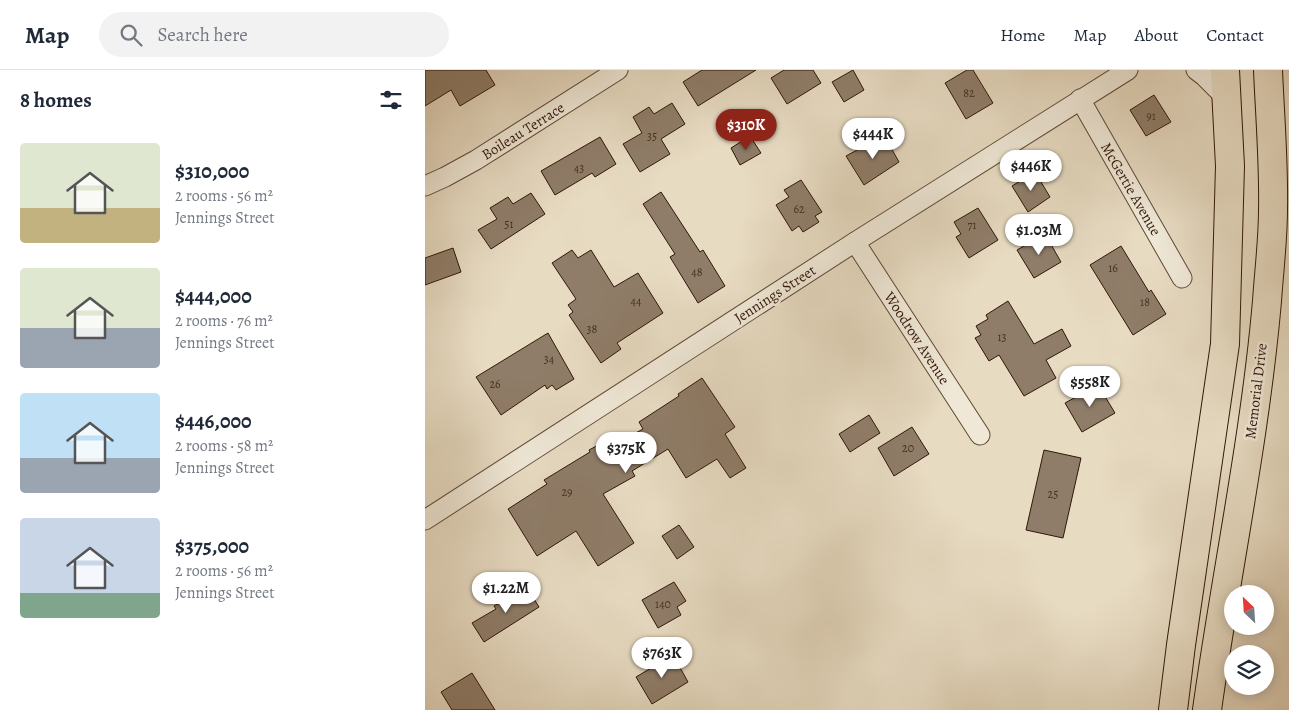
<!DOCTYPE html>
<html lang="en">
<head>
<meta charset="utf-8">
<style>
  :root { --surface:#fff; --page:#f2f2f3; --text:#1f2937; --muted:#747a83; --line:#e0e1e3; --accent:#8f2418 }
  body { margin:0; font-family:Alegreya,serif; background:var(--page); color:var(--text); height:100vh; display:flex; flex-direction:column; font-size:19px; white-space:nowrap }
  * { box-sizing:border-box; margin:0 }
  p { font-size:16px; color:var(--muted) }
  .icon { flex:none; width:28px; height:28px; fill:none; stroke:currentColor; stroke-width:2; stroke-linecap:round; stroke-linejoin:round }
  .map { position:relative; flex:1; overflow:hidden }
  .details { display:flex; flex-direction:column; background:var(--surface); width:425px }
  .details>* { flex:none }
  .needle { width:32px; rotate:335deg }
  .buttons { position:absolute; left:799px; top:515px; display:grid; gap:10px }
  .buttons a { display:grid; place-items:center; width:50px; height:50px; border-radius:50%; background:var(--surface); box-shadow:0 2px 12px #0003; font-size:25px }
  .price { position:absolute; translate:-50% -42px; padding:0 11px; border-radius:18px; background:#fff; color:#222; font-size:16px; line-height:32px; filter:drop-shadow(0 1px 2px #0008) }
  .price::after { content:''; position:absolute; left:50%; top:30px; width:15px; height:11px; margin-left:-8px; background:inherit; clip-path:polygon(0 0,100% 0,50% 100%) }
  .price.current { background:var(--accent); color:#fff }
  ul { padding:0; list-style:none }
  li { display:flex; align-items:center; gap:15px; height:125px; padding:0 20px }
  li span { display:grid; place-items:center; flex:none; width:140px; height:100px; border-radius:5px; color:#555 }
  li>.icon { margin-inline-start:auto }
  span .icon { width:60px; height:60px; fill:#fffc; stroke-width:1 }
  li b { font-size:21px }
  h2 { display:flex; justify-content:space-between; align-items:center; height:60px; padding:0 20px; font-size:21px }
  header { display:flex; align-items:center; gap:30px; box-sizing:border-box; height:70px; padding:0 25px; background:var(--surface); border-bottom:1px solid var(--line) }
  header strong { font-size:24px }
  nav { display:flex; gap:28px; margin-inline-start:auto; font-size:18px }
  .search { width:350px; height:45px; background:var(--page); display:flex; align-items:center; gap:12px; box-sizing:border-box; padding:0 18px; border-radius:28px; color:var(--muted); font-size:19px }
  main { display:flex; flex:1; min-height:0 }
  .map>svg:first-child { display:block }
  .building { fill:#8f7d69; stroke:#301708 }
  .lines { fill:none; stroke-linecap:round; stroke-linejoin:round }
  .minor-casing { stroke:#5e4836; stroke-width:21 }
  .primary-casing { stroke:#301708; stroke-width:30 }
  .minor { stroke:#efe8d7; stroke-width:19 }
  .primary { stroke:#e7dbc2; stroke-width:28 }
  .labels { text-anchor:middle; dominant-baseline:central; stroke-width:5; stroke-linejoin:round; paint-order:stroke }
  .number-label { font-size:12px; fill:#483020 }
  .street-label { font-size:15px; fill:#301708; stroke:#efe8d7 }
</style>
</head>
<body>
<header>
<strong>Map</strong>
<div class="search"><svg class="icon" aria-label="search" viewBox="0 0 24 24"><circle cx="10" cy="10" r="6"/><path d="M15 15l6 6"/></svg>Search here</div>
<nav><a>Home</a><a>Map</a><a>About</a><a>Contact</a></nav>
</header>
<main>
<section class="details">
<h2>8 homes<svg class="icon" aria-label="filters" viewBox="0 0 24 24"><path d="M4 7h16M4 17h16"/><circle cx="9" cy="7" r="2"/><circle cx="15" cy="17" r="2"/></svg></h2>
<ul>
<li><span style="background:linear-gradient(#dfe7d0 65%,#c2b280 0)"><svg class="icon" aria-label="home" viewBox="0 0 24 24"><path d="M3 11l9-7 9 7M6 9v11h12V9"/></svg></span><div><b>$310,000</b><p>2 rooms · 56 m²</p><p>Jennings Street</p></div></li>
<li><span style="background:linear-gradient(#dfe7d0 60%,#9aa5b1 0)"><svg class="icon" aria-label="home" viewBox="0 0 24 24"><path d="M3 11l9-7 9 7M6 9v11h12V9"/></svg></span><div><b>$444,000</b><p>2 rooms · 76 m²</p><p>Jennings Street</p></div></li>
<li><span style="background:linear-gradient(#bfe0f5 65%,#9aa5b1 0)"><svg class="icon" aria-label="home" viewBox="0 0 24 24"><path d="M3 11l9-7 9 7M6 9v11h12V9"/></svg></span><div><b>$446,000</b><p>2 rooms · 58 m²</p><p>Jennings Street</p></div></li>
<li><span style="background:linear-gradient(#c9d6e8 75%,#7fa58c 0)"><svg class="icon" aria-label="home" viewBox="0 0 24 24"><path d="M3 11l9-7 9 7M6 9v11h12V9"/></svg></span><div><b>$375,000</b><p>2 rooms · 56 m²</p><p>Jennings Street</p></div></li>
</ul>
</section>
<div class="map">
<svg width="864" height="640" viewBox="0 0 864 640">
  <rect width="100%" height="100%" fill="#e7dbc2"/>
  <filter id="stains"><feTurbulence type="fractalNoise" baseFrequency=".004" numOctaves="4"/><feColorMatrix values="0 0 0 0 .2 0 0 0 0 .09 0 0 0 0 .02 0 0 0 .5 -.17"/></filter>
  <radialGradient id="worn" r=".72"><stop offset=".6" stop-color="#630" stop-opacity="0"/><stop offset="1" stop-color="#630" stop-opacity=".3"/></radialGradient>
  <g class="building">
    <path d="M0 0H61L70 15 35 36 26 20 0 36Z"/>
    <path d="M277 0H331L273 36 258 12Z"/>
    <path d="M359 0H388L396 13 362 34 346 8Z"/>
    <path d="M428 0 439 20 419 32 407 12Z"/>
    <path d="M542 0H548L568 33 541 49 520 13Z"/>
    <path d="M729 25 746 52 721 66 705 40Z"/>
    <path d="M247 33 260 54 236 69 245 84 215 102 198 74 217 63 208 47 224 37 229 44Z"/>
    <path d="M325 66 336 83 315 95 306 78Z"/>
    <path d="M175 67 191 94 170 107 167 103 130 125 116 101Z"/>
    <path d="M460 67 474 92 439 115 421 86 445 73 446 76Z"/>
    <path d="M610 102 625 127 603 142 587 116Z"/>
    <path d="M376 110 397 142 390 146 394 152 378 162 374 156 367 161 351 135 364 127 359 120Z"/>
    <path d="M236 122 275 182 278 180 300 216 273 233 245 187 250 184 218 134Z"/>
    <path d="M106 123 120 144 66 179 53 160 72 149 65 138 83 127 88 134Z"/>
    <path d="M553 138 573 170 544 188 531 167 536 164 529 152Z"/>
    <path d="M620 164 636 192 609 208 592 180Z"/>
    <path d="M696 176 724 222 726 220 741 244 708 265 665 195Z"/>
    <path d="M28 178 36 202 0 215V188Z"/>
    <path d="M147 180 153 188 166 180 189 217 213 203 238 243 192 273 196 279 176 293 144 245 148 242 143 235 151 229 127 193Z"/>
    <path d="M583 231 609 274 637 259 646 276 621 290 631 308 599 326 574 285 564 291 550 268 556 265 551 256 563 249 561 245Z"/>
    <path d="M123 263 149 309 131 320 127 315 122 319 120 315 76 345 51 307Z"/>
    <path d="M277 308 310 357 300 364 321 398 305 408 292 389 261 408 243 379 207 401 210 406 178 424 209 473 173 496 151 461 112 486 83 439 122 414 119 410 165 382 164 380 183 370 187 376 218 359 214 352 254 326 253 324Z"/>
    <path d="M673 315 690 343 657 362 640 333Z"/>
    <path d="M444 345 455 363 425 382 414 364Z"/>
    <path d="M487 357 504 384 469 406 453 378Z"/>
    <path d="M619 380 656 388 638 468 601 460Z"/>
    <path d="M254 455 269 477 252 489 237 466Z"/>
    <path d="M249 512 261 531 252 537 256 545 233 558 217 530Z"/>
    <path d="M101 516 114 537 59 572 47 553 71 539 69 536Z"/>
    <path d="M248 585 263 612 227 634 211 607Z"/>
    <path d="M47 603 70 640H27L16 622Z"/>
  </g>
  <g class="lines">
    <defs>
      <g id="minor">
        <path d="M771 0 779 6 802 29"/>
        <path d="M655 29 757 208"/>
        <path d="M0 116 20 107 51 90 193 0"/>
        <path d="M430 172 555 365"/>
        <path d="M0 450 430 172 703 0"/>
      </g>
      <g id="primary">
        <path d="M748 640 756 575 800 274 805 96 800 0"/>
        <path d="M782 640C801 503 830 369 842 231 844 201 848 170 848 140 849 94 845 47 843 0"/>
      </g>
    </defs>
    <use href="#minor" class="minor-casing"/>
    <use href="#primary" class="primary-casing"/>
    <use href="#minor" class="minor"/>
    <use href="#primary" class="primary"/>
  </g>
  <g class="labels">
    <g class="number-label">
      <text x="544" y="23">82</text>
      <text x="726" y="46">91</text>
      <text x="227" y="66">35</text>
      <text x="154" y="98">43</text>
      <text x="374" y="139">62</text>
      <text x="84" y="154">51</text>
      <text x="547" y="155">71</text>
      <text x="688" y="198">16</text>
      <text x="272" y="202">48</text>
      <text x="211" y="231">44</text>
      <text x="720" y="232">18</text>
      <text x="167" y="259">38</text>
      <text x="577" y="267">13</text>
      <text x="124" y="289">34</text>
      <text x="70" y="314">26</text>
      <text x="483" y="378">20</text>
      <text x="142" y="422">29</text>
      <text x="628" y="424">25</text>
      <text x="238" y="534">140</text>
    </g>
    <g class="street-label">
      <text transform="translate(98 61) rotate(-32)">Boileau Terrace</text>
      <text transform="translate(706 119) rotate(60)">McGertie Avenue</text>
      <text transform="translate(350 224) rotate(-33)">Jennings Street</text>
      <text transform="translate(492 268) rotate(57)">Woodrow Avenue</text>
      <text transform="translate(831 321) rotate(-83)">Memorial Drive</text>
    </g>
  </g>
  <rect width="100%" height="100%" filter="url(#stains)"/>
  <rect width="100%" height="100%" fill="url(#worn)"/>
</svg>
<div class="buttons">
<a><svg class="needle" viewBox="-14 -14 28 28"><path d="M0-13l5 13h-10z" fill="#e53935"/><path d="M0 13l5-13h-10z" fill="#747a83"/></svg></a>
<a><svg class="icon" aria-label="layers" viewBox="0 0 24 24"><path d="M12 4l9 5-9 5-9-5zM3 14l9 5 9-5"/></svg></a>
</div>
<b class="price current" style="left:321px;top:81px">$310K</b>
<b class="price" style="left:448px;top:90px">$444K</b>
<b class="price" style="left:606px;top:122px">$446K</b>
<b class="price" style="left:614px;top:186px">$1.03M</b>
<b class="price" style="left:665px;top:338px">$558K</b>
<b class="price" style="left:201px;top:404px">$375K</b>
<b class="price" style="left:81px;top:544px">$1.22M</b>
<b class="price" style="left:237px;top:609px">$763K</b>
</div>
</main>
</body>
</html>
